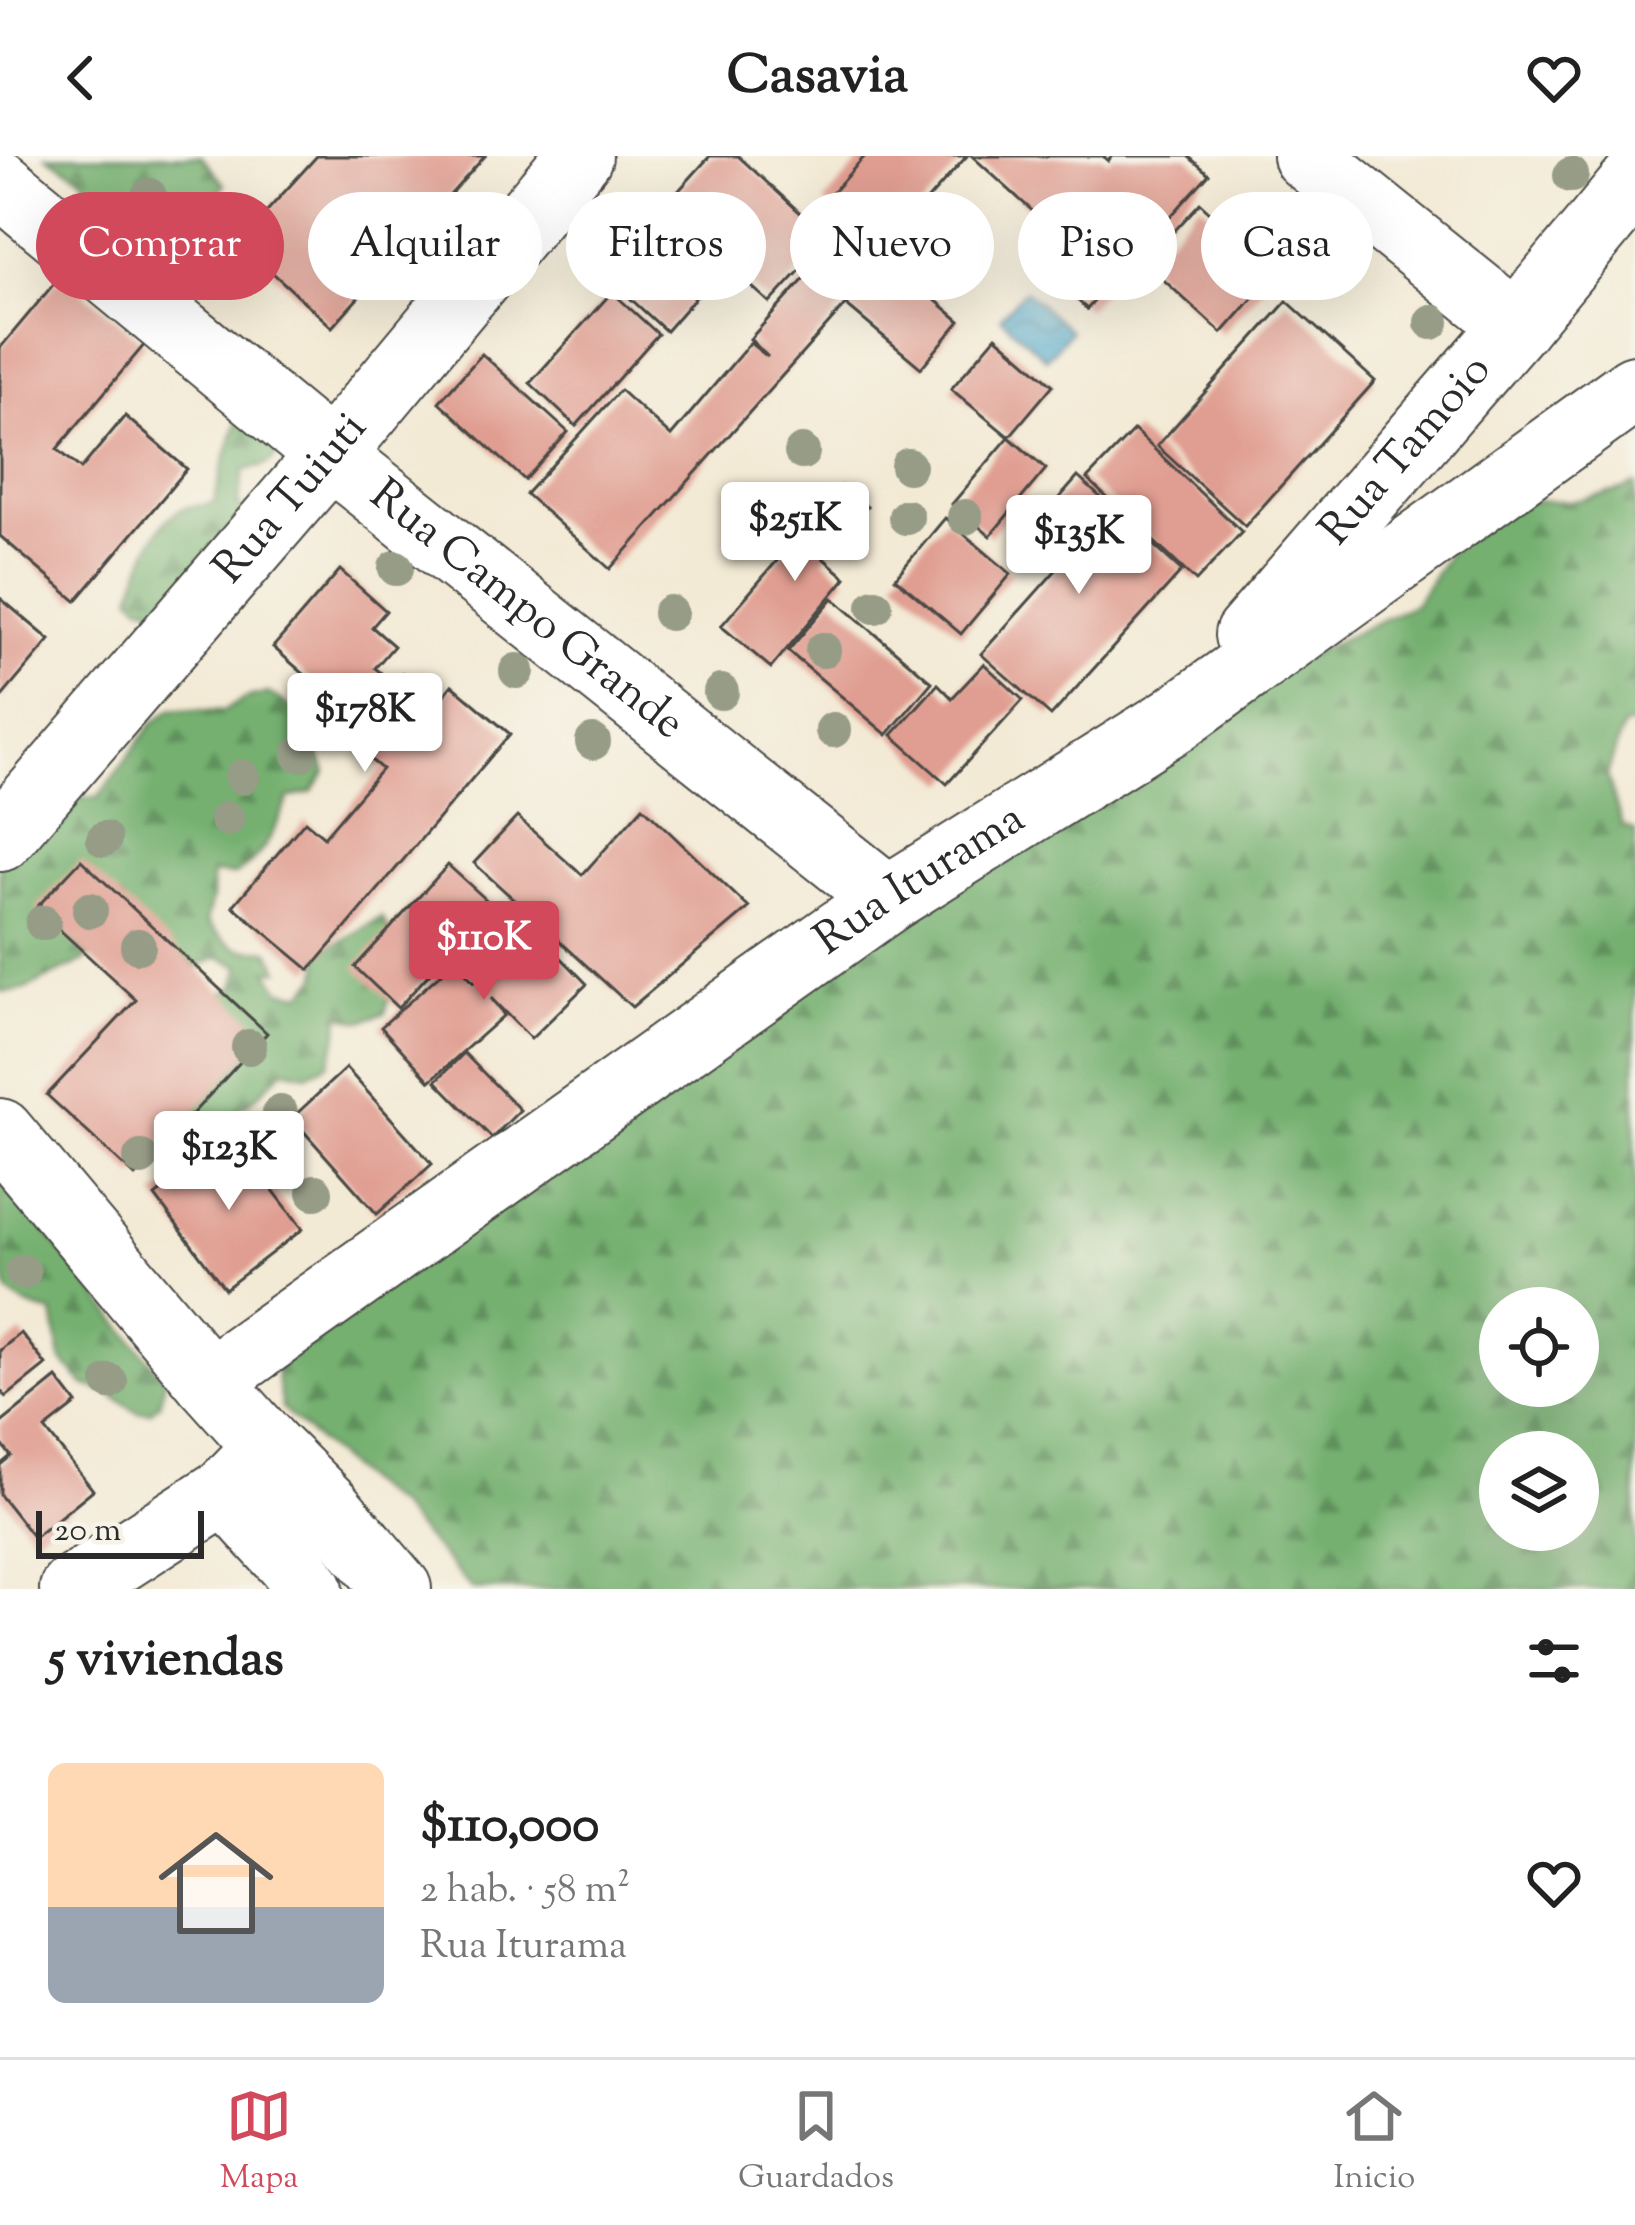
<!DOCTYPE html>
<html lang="es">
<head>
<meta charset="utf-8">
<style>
  :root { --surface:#fff; --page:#f6f6f6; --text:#222; --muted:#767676; --line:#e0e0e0; --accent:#d1495b }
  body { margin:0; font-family:"Sorts Mill Goudy",serif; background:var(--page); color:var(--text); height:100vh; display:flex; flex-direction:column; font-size:45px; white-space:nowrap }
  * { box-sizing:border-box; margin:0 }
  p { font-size:39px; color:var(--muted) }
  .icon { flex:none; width:66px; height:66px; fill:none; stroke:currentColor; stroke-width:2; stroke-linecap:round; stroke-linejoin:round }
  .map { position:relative; height:1433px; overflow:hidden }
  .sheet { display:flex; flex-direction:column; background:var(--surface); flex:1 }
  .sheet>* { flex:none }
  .hud { position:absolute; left:36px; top:36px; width:1563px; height:108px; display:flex; gap:24px }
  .fabs { position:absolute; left:1479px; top:1131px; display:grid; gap:24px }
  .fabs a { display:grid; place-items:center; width:120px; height:120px; border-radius:50%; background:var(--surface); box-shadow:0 12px 48px #0002; font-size:60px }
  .scale { position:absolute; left:36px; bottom:30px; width:168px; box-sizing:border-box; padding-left:12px; border:6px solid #2b2b2b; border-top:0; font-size:33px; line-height:42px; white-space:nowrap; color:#2b2b2b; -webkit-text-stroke:9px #f7f3e8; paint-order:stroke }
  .price { position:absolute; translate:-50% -102px; padding:0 27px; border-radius:12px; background:#fff; color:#222; font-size:39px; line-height:78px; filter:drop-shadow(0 3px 6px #0008) }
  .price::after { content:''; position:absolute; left:50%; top:72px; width:36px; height:27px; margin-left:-18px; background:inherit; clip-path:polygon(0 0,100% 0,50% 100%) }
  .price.on { background:var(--accent); color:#fff }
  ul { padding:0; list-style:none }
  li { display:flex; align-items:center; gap:36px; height:300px; padding:0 48px }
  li+li { border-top:3px solid var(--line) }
  li span { display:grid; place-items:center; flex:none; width:336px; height:240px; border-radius:18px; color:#555 }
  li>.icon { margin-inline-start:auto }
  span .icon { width:144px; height:144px; fill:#fffc; stroke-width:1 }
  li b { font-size:51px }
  h2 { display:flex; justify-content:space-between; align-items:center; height:144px; padding:0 48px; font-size:51px }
  .chip { padding:0 42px; border-radius:54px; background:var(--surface); box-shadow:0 12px 48px #0002; font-size:42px; line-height:108px }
  .chip.on { background:var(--accent); color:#fff }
  header { display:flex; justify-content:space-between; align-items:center; height:156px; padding:0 48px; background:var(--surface); font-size:54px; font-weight:700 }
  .dock { display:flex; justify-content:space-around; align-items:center; height:168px; border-top:3px solid var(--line); background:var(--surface); font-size:33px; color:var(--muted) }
  .dock a { display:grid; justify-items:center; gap:6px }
  .dock .on { color:var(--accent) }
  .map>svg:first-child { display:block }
  .forest { fill:url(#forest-firs); stroke:#506e4e; stroke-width:3; fill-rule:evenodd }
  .water { fill:url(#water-waves); stroke:#3b687a; stroke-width:3 }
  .building { fill:#e09d91 }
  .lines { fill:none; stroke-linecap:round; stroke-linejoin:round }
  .street-casing { stroke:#494844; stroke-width:70 }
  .secondary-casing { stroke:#494844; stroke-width:70 }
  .street { stroke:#fff; stroke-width:66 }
  .secondary { stroke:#fff; stroke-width:66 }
  .tree { fill:#969c86 }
  .labels { text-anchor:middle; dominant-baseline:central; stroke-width:12; stroke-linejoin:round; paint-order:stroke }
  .street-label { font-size:45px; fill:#2b2b2b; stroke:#f7f3e8 }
</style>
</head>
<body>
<header><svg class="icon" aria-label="back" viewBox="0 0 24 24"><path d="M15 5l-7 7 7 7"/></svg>Casavia<svg class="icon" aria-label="heart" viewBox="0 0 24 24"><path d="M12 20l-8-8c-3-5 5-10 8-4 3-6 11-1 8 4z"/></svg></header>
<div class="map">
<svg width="1635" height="1433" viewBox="0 0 1635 1433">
  <defs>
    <pattern id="forest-firs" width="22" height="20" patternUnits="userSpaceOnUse" patternTransform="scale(3)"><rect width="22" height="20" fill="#74b070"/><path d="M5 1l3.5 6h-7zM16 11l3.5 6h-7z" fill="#5f8f5c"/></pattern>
    <pattern id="water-waves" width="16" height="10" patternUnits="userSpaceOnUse" patternTransform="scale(3)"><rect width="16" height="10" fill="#4ba5c9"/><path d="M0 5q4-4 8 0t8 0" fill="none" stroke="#3f87a3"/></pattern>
  </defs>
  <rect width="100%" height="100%" fill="#f7f3e8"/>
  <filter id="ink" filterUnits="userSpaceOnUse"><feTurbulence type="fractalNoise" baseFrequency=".00833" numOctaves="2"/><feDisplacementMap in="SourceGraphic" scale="24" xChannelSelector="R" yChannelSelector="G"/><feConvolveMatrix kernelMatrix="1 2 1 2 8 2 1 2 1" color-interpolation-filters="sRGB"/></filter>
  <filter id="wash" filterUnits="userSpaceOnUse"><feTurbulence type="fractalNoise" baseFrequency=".004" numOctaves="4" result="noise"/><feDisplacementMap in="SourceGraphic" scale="48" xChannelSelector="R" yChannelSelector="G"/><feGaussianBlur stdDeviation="2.7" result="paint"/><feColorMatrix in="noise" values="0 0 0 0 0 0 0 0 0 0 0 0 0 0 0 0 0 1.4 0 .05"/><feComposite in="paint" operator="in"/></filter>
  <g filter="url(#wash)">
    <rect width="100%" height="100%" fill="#f3ead5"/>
    <g class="forest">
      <path d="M47 0H201L225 29 151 113 129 107 83 22Z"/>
      <path d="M238 262 285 280C274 307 273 310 244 314L238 348 252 366 159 458 148 449H141L132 440C139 415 154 369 178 355 189 348 203 352 215 346 219 318 230 289 238 262Z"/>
      <path d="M1635 328V568L1623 570 1607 619 1622 670 1635 675V1433H472L396 1350 363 1325 282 1253 273 1196 1174 564 1415 448 1471 362 1521 345H1575L1622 334ZM1500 1152H1578V1230H1500ZM1500 1296H1578V1374H1500Z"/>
      <path d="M268 537C307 557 310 577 326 616L312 636 289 642C274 675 266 698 235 719L212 717V742L206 766C228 790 237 797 269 794L280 814H268L280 834 302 838 318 821 320 798 382 761C403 798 393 818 385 857L362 865 340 859 337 884 328 908 307 918 284 913C263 933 232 973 199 958 193 955 188 949 183 945L211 841 234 832 241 810 219 801 196 811 134 763 122 742 100 749 95 798C79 809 65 813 48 822 29 831 23 838 0 835V694L50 639 98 642 153 567 172 553 224 555 245 543Z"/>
      <path d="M0 1019 165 1224 159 1248 150 1256H138L108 1237 84 1229 61 1203 53 1157C37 1153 21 1149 9 1136 0 1118 0 1046 0 1019Z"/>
    </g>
    <path class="water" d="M1025 134 1070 175 1046 203 1000 161Z"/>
    <g id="blocks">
      <g class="building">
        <path d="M317 0H485L332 171 239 86Z"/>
        <path d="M710 0H738L829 83 770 147 664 51Z"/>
        <path d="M865 0H967L880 97 960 165 921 212 847 150 863 129 610 413 526 338 620 234 671 280 750 187 768 201 750 183 852 70 824 46Z"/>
        <path d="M972 0H1103L1108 5 1112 0H1188L1209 18 1087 153 1026 96 1049 70Z"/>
        <path d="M598 41 701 135 666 175 563 81Z"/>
        <path d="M1200 47 1276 116 1222 177 1145 107Z"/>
        <path d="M62 118 145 188 57 293 81 313 125 260 187 313 76 445 0 380V192Z"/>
        <path d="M612 136 658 178 576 270 530 227Z"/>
        <path d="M1287 145 1375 225 1245 370 1157 290Z"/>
        <path d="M996 180 1053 229 1009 281 951 233Z"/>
        <path d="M482 198 568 276 525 324 439 246Z"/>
        <path d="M1134 274 1242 376 1196 425 1087 323Z"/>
        <path d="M1009 281 1046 313 990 380 952 348Z"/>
        <path d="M1078 321 1182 415 1051 560 981 498 1057 413 1023 383Z"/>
        <path d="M841 330 867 351 823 402 846 422 771 512 721 470Z"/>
        <path d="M945 362 1011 418 961 478 895 422Z"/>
        <path d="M340 414 386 455 372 471 394 490 375 512 394 528 402 517 438 547 452 529 510 578 310 814 233 750 305 665 324 681 382 613 347 584 360 567 273 491Z"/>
        <path d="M0 442 50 484 0 543Z"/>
        <path d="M833 442 932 526 887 579 788 495Z"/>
        <path d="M984 508 1023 544 947 628 892 579 938 528 952 542Z"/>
        <path d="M643 651 749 752 632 851 474 707 517 661 582 719Z"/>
        <path d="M81 704 267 877 135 1020 47 939 136 844 36 752Z"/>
        <path d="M448 709 492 749 398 852 355 811Z"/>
        <path d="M530 770 587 828 531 883 491 842 504 859 430 925 381 871 455 805 474 826Z"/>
        <path d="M464 897 520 954 492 982 436 925Z"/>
        <path d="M346 912 432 1008 377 1058 292 962Z"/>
        <path d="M232 981 303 1073 225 1133 155 1040Z"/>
        <path d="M21 1177 46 1209 6 1241 0 1234V1194Z"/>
        <path d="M57 1222 77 1248 45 1273 93 1334 34 1382 0 1339V1309L11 1300 0 1286V1268Z"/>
      </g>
    </g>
  </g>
  <g filter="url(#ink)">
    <use href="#blocks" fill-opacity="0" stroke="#494844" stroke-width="3"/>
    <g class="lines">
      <defs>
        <g id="street">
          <path d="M1306 0 1516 169"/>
          <path id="s1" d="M0 27 330 299 888 743"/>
          <path id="s2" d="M1248 479 1516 169 1635 25"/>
          <path d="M0 976 209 1225 268 1291 328 1351 398 1433"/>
          <path id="s3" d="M209 1225 888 743 1174 564 1635 232"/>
          <path d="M225 1335 290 1406 310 1433"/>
          <path d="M73 1433 225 1335 268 1291"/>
        </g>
        <g id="secondary">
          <path id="s4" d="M0 682 330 299 579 0"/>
        </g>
      </defs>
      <use href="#street" class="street-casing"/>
      <use href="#secondary" class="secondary-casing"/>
      <use href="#street" class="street"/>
      <use href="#secondary" class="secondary"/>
    </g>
    <g class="tree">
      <circle cx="1571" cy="19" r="18"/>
      <circle cx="149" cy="40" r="18"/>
      <circle cx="1432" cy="166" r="18"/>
      <circle cx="802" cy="296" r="18"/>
      <circle cx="908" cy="310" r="18"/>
      <circle cx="906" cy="361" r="18"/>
      <circle cx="965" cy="361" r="18"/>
      <circle cx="396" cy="412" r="18"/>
      <circle cx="875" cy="450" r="18"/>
      <circle cx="670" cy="457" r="18"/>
      <circle cx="823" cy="494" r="18"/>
      <circle cx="517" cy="515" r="18"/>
      <circle cx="721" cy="536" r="18"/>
      <circle cx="833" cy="574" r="18"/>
      <circle cx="593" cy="586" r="18"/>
      <circle cx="300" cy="598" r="18"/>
      <circle cx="242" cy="621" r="18"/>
      <circle cx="227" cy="663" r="18"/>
      <circle cx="104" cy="683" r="18"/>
      <circle cx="90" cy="754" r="18"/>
      <circle cx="43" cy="767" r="18"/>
      <circle cx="138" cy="790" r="18"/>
      <circle cx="249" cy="891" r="18"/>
      <circle cx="280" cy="957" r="18"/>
      <circle cx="141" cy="1002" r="18"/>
      <circle cx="315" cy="1036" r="18"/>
      <circle cx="23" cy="1116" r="18"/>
      <circle cx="110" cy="1226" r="18"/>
    </g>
  </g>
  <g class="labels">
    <g class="street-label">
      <text stroke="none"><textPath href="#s2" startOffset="243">Rua Tamoio</textPath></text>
      <text stroke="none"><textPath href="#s4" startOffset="447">Rua Tuiuti</textPath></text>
      <text stroke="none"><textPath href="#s1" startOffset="678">Rua Campo Grande</textPath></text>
      <text stroke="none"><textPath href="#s3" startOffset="870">Rua Iturama</textPath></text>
    </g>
  </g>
</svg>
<div class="fabs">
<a><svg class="icon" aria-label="locate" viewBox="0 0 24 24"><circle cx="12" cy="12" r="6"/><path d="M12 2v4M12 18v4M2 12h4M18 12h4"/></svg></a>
<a><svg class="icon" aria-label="layers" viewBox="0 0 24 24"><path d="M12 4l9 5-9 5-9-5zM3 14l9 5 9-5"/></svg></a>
</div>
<div class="scale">20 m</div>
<b class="price" style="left:795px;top:428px">$251K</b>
<b class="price" style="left:1079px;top:441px">$135K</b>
<b class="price" style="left:365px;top:619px">$178K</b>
<b class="price on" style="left:484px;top:847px">$110K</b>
<b class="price" style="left:229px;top:1057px">$123K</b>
<div class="hud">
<a class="chip on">Comprar</a>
<a class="chip">Alquilar</a>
<a class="chip">Filtros</a>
<a class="chip">Nuevo</a>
<a class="chip">Piso</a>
<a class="chip">Casa</a>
</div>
</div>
<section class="sheet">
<h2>5 viviendas<svg class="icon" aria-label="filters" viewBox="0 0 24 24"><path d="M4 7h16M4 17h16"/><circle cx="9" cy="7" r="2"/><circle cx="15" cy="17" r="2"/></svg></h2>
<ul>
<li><span style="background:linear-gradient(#ffd9b3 60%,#9aa5b1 0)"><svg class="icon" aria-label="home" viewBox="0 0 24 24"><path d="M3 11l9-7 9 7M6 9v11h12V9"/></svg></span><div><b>$110,000</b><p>2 hab. · 58 m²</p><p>Rua Iturama</p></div><svg class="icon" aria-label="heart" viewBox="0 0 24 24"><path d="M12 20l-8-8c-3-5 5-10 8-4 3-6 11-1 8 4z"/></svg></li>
</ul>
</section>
<nav class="dock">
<a class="on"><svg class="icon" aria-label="map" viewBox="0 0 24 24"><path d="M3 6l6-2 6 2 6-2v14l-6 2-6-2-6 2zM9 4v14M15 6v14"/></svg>Mapa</a>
<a><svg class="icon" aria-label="saved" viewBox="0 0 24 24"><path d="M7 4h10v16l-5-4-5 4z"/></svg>Guardados</a>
<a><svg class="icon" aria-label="home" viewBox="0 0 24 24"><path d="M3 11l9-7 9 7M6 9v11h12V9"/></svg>Inicio</a>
</nav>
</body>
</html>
